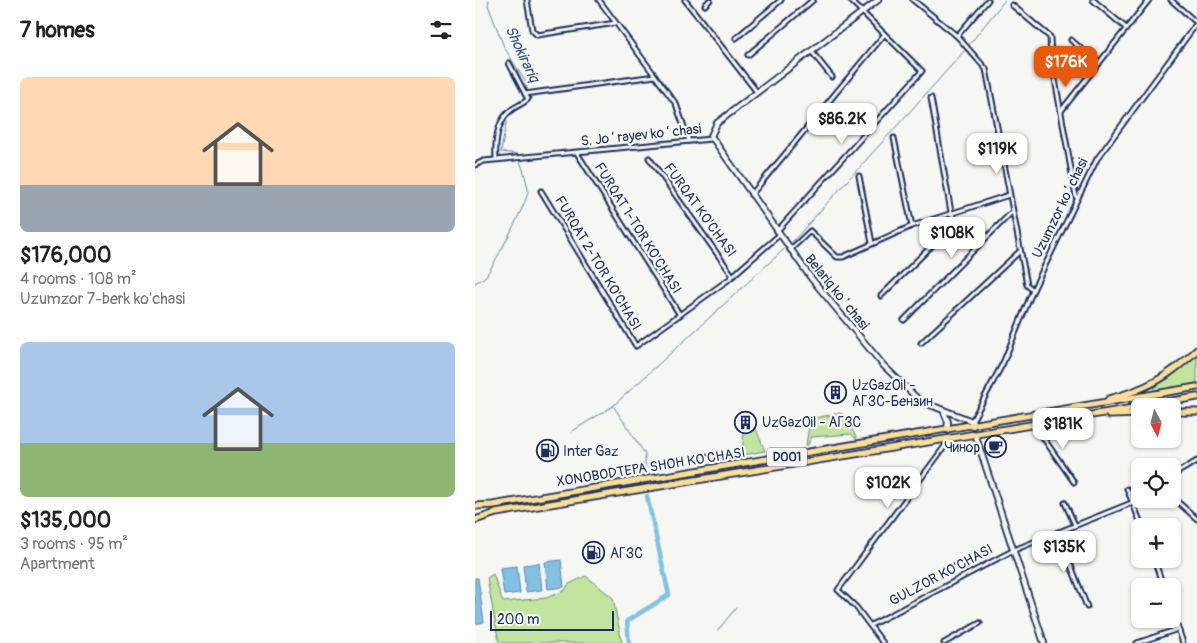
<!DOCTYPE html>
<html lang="en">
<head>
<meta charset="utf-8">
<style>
  :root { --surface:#fff; --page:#f2f2f2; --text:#222; --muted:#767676; --accent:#ea580c }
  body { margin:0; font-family:Pangolin,sans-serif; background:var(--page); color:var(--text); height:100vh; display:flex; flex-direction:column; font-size:19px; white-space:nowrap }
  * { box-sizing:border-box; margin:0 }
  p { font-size:16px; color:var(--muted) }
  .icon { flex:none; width:28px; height:28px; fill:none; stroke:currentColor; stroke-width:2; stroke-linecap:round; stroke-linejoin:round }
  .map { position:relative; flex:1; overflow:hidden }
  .panel { display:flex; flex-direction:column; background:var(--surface); width:475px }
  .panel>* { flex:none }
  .needle { width:32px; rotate:173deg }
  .controls { position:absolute; left:656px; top:398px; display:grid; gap:10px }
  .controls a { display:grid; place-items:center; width:50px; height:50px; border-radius:8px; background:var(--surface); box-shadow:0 1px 4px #0004; font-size:25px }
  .scale { position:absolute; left:15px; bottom:12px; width:124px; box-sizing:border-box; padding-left:5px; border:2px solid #1b2f5e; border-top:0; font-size:14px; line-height:18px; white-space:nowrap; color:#1b2f5e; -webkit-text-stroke:4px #f6f6f2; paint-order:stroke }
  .price { position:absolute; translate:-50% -42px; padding:0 11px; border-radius:10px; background:#fff; color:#222; font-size:16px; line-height:32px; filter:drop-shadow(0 1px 2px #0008) }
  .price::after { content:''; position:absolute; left:50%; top:30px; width:15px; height:11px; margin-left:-8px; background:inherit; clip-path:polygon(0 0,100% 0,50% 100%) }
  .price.active { background:var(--accent); color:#fff }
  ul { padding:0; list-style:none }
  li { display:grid; align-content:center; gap:10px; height:265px; padding:0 20px }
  li span { display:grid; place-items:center; height:155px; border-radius:8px; color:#555 }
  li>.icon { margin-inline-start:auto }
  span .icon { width:90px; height:90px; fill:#fffc; stroke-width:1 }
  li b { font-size:21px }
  h2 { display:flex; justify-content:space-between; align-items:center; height:60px; padding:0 20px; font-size:21px }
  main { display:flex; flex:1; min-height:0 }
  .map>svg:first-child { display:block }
  .green { fill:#c1e49e; stroke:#6e8a7e }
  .water { fill:#82c1e2; stroke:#5987ad }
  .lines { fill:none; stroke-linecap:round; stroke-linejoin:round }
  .stream { stroke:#5987ad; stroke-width:1 }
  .canal { stroke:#82c1e2; stroke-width:4.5 }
  .minor-casing { stroke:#1b2f5e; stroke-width:7 }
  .tertiary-casing { stroke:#1b2f5e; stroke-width:8 }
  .trunk-casing { stroke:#1b2f5e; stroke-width:9 }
  .minor { stroke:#f6f6f2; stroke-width:3 }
  .tertiary { stroke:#f6f6f2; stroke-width:4.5 }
  .trunk { stroke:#fcde96; stroke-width:5.5 }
  .labels { text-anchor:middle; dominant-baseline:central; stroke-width:4.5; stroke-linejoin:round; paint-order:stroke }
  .shield { fill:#f6f6f2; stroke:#5d6b8a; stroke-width:1 }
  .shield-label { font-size:12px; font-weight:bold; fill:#1b2f5e }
  .street-label { font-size:14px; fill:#1b2f5e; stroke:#f6f6f2 }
  .poi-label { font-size:14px; fill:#1b2f5e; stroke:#f6f6f2; text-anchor:start }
  .water-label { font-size:15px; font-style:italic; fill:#35547f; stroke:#f6f6f2 }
</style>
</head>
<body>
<main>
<section class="panel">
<h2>7 homes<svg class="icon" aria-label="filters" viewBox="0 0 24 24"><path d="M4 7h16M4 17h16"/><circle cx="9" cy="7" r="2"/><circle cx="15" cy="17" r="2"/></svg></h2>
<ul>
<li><span style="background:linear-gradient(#ffd9b3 70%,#9aa5b1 0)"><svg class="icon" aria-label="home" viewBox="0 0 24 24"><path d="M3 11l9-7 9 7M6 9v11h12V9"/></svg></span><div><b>$176,000</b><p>4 rooms · 108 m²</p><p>Uzumzor 7-berk ko'chasi</p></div></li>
<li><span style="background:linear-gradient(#a9c7e8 65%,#8fb573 0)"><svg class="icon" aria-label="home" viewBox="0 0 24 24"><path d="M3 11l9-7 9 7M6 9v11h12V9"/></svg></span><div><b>$135,000</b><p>3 rooms · 95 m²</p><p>Apartment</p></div></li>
</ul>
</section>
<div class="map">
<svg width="722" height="643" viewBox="0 0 722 643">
  <rect width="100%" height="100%" fill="#f6f6f2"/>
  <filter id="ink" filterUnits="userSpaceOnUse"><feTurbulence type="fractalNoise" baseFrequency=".02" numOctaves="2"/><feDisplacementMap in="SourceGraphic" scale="10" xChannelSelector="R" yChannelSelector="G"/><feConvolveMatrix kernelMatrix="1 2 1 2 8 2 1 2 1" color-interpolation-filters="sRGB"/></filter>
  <g filter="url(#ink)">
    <g class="green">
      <path d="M722 354V383L680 392 678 388 695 378Z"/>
      <path d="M364 413 368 414 382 438H380L376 434 336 437 333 445H331L335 419Z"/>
      <path d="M281 429 290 451 268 455V432Z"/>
      <path d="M18 574 28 602 71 598 89 591 94 584 111 576 138 598 147 643H24L12 578Z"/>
    </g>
    <g class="water">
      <path d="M86 560 89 587 73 589 70 562Z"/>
      <path d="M64 563 67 590 51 592 48 565Z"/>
      <path d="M42 566 45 593 29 595 25 568Z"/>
      <path d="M0 578H3L9 622 0 624Z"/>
    </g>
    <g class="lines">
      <g class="stream">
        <path d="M14 0 13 5 29 47 50 81 55 101 49 103"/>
        <path d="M0 283C3 281 7 279 10 277 17 269 54 199 53 191 52 179 46 165 43 154L26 152 32 118 44 107"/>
        <path d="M139 407 170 454V467"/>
        <path d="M96 432 138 406 318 241 485 56 530 0"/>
        <path d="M243 630 261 608"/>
      </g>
      <path class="canal" d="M154 643 152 621 194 595 172 496"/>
      <defs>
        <g id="minor">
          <path d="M52 0 57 30 62 35 141 23"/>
          <path d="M124 0 201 104 214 141"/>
          <path d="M210 0 282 92"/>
          <path d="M438 0 482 36 511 69 552 285 558 290"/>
          <path d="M618 0 651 28"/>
          <path d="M696 0 722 23"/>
          <path d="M230 5 235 0"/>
          <path d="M537 5 575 37 576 57 601 197"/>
          <path d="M482 36 513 0"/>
          <path d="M261 38 306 0"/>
          <path d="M596 40 624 64"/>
          <path d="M337 52 357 77"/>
          <path d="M273 55 338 0"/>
          <path d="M50 94 180 76"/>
          <path d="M586 111 674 0"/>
          <path d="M419 138 437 226"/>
          <path d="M102 153 205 315"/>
          <path d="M174 158 258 276"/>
          <path d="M21 159C20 143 22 121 36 110 41 106 48 104 53 99L34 63"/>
          <path d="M0 165 9 161 236 139"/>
          <path d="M384 176 397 243"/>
          <path d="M66 191 161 346 253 280 304 235"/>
          <path d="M276 195 409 35"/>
          <path d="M302 231 447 71 375 0"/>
          <path d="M315 250 335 231 362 257H368L437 226 534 195"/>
          <path d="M406 296 481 222 476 212 456 98"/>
          <path d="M429 320 537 212"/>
          <path d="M446 343 544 252"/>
          <path d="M497 421 528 363 558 290 622 159 722 23"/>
          <path d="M561 424 562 429 599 482"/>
          <path d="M698 475 722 461"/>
          <path d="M652 489 667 526"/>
          <path d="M590 503 600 525"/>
          <path d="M704 503 722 519"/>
          <path d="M583 532 612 607"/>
          <path d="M679 559 688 586"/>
          <path d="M698 613 708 643"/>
          <path d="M396 625 539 550 659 502"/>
          <path d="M408 643 381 607 363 590 476 438"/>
          <path d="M469 643 505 623"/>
          <path d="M662 643 703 629"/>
        </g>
        <g id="tertiary">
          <path d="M403 0 242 123 236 136 336 278 408 365 445 401 497 421 498 426"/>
          <path d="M469 412 473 422 472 430"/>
          <path d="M500 434 569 643"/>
        </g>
        <g id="trunk">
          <path d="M634 399C672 389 693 377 722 350"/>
          <path d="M668 406 722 397"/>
          <path d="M698 412H722"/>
          <path d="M634 415 665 414"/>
          <path d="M0 506 18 505 722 387"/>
          <path d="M0 520 21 513 665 407"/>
        </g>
      </defs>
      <use href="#minor" class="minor-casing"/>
      <use href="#tertiary" class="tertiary-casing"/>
      <use href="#trunk" class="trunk-casing"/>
      <use href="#minor" class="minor"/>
      <use href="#tertiary" class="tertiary"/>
      <use href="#trunk" class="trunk"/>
    </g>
  </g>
  <defs>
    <symbol id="building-ring" viewBox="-11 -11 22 22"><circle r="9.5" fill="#f6f6f2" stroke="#1b2f5e" stroke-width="1.5"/><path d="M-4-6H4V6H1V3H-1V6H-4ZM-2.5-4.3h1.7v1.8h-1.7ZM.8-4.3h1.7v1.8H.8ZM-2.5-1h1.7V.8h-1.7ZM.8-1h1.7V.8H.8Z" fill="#1b2f5e"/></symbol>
    <symbol id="cafe-ring" viewBox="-11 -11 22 22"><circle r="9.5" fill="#f6f6f2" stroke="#1b2f5e" stroke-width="1.5"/><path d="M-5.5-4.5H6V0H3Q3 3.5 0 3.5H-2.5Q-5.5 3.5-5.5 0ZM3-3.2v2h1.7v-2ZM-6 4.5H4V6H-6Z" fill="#1b2f5e"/></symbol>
    <symbol id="fuel-ring" viewBox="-11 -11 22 22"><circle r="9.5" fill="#f6f6f2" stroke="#1b2f5e" stroke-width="1.5"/><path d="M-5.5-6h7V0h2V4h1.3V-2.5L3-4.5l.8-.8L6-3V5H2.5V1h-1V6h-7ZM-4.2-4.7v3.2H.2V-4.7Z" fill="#1b2f5e"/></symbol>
  </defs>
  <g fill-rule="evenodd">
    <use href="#building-ring" x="348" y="380" width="25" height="25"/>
    <use href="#building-ring" x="258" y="410" width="25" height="25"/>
    <use href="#cafe-ring" x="508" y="434" width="25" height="25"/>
    <use href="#fuel-ring" x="60" y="438" width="25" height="25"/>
    <use href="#fuel-ring" x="106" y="540" width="25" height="25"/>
  </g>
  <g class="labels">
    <rect class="shield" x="292" y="447.5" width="40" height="19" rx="4"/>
    <g class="shield-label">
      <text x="312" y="457">D001</text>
    </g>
    <g class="street-label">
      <text transform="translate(166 135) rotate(-6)">S. Joʻrayev koʻchasi</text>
      <text transform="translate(585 208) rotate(-64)">Uzumzor koʻchasi</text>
      <text transform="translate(225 210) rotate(54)">FURQAT KO'CHASI</text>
      <text transform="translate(163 228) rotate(58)">FURQAT 1-TOR KO'CHASI</text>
      <text transform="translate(123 263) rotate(59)">FURQAT 2-TOR KO'CHASI</text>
      <text transform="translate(362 292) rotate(51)">Belariq koʻchasi</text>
      <text transform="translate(176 467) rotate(-9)">XONOBODTEPA SHOH KO'CHASI</text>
      <text transform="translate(466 575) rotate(-28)">GULZOR KO'CHASI</text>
    </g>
    <g class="poi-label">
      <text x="377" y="385">UzGazOil -<tspan x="377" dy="16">АГЗС-Бензин</tspan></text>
      <text x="287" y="422">UzGazOil - АГЗС</text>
      <text x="505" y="447" text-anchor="end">Чинор</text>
      <text x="88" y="451">Inter Gaz</text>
      <text x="135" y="553">АГЗС</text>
    </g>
    <g class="water-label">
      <text transform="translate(47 54) rotate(65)">Shokirariq</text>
    </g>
  </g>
</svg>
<div class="controls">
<a><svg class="needle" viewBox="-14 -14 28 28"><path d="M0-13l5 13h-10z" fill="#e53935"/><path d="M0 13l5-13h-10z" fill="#767676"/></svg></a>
<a><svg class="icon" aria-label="locate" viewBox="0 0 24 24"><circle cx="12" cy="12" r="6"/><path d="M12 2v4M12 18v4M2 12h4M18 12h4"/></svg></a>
<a>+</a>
<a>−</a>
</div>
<div class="scale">200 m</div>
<b class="price active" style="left:591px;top:88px">$176K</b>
<b class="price" style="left:367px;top:145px">$86.2K</b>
<b class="price" style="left:522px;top:175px">$119K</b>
<b class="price" style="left:477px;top:259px">$108K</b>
<b class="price" style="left:588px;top:450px">$181K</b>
<b class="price" style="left:413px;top:509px">$102K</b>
<b class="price" style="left:589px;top:573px">$135K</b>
</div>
</main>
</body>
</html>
